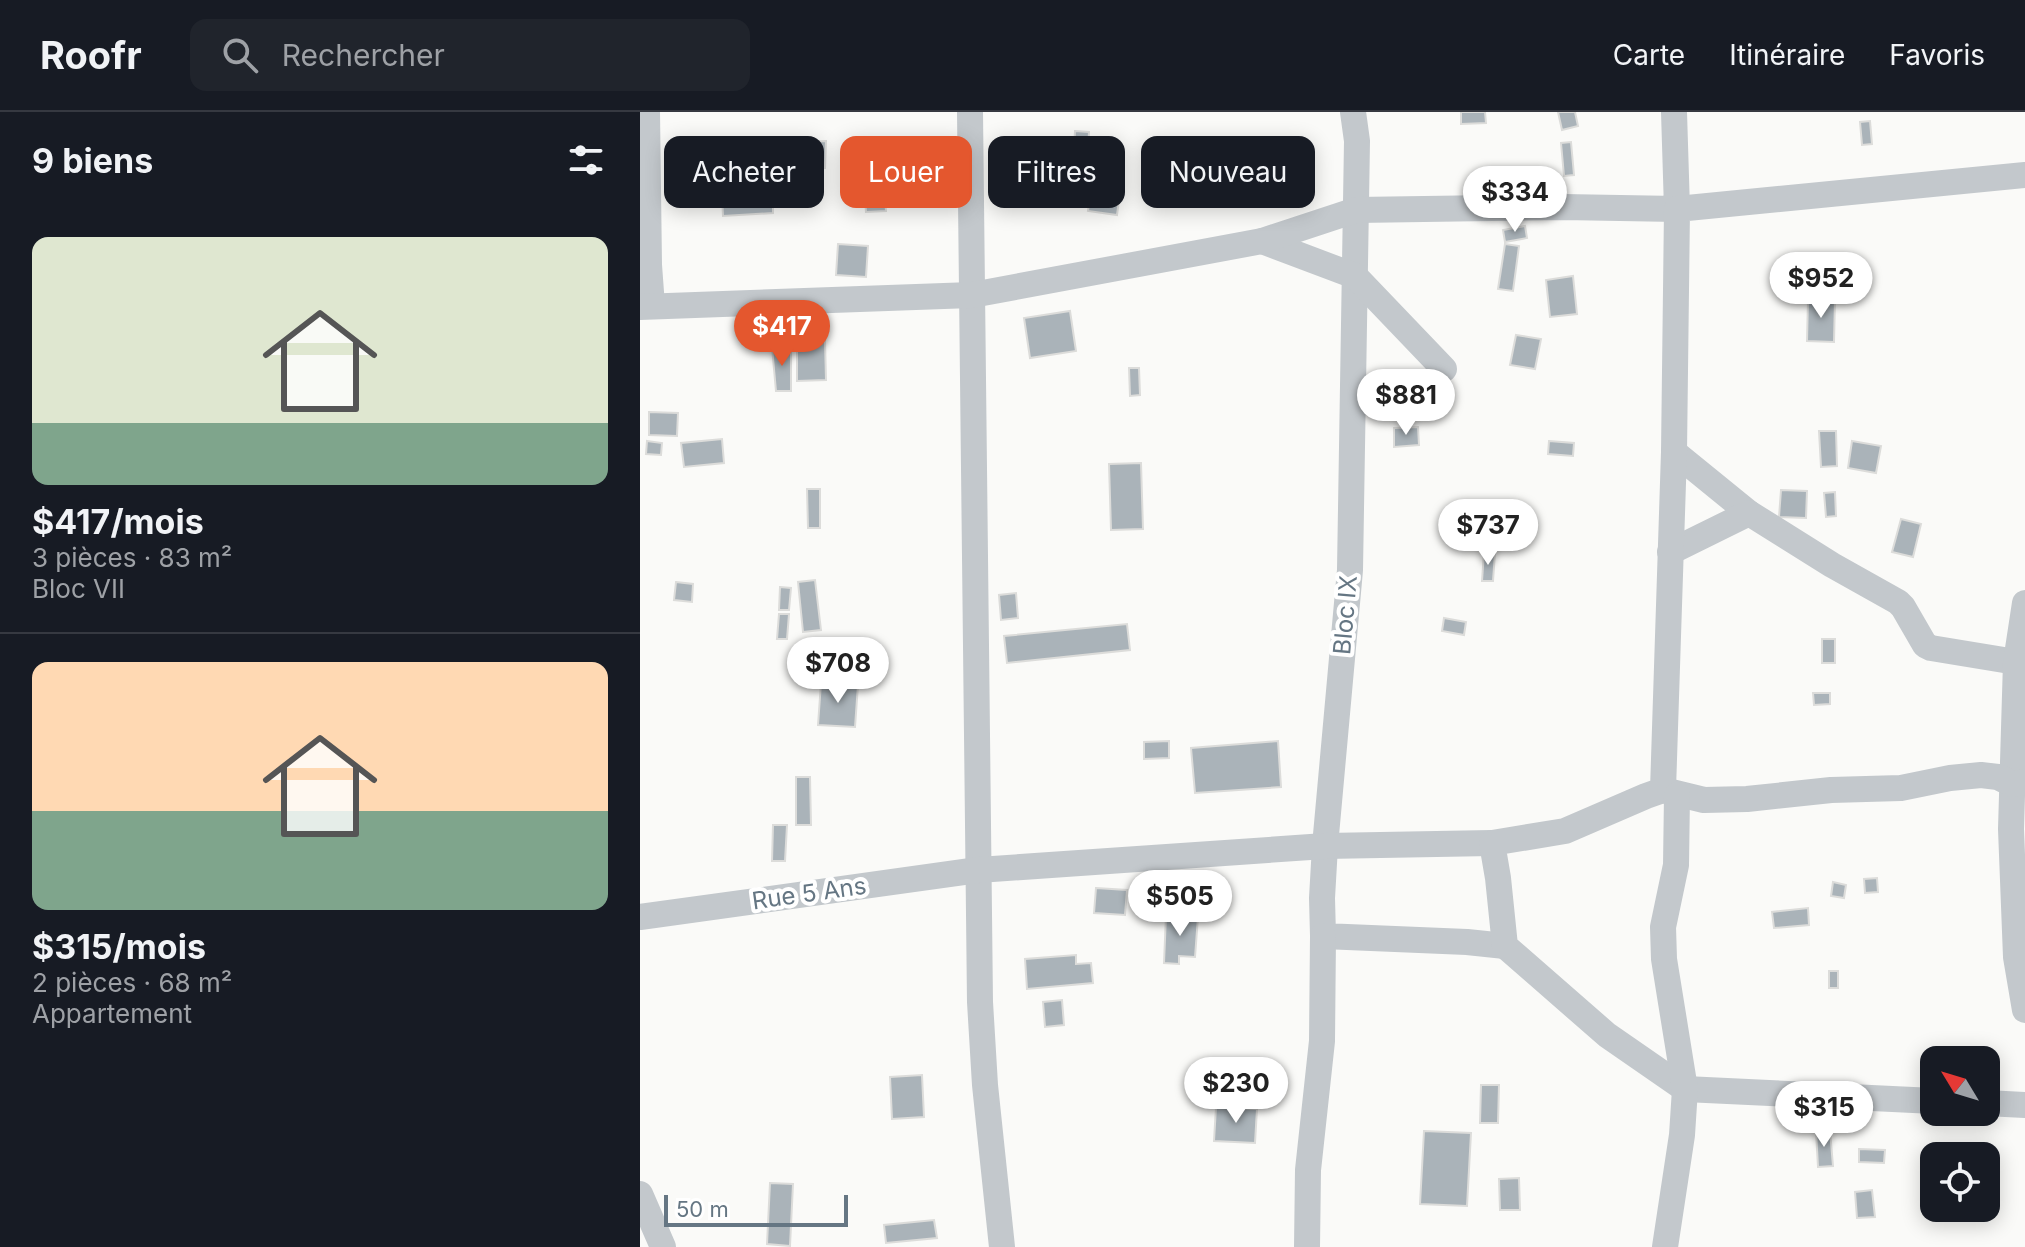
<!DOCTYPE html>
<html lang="fr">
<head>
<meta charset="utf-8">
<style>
  :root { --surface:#171b24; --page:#20242c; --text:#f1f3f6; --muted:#9ea1a6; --line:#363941; --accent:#e4572e }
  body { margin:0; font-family:Inter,sans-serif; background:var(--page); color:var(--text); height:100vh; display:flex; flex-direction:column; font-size:30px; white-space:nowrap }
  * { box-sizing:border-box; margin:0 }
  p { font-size:26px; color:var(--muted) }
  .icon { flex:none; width:44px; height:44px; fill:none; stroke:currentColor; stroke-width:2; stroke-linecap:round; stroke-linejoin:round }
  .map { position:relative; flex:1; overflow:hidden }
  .side { display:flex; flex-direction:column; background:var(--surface); width:640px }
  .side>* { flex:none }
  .hud { position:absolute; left:24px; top:24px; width:760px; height:72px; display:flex; gap:16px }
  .needle { width:52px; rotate:308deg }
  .fabs { position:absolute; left:1280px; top:934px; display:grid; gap:16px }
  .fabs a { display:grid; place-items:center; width:80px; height:80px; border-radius:16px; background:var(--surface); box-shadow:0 4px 20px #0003; font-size:40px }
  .scale { position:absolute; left:24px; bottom:20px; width:184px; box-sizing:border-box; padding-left:8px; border:4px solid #657683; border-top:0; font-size:22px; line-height:28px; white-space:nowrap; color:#657683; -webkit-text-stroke:6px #fff; paint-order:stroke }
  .price { position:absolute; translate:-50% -68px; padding:0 18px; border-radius:28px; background:#fff; color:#222; font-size:26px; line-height:52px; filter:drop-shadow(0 2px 4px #0008) }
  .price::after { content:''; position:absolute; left:50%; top:48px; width:24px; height:18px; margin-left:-12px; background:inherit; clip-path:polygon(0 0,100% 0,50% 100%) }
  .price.active { background:var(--accent); color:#fff }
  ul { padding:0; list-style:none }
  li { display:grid; align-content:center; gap:16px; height:424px; padding:0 32px }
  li+li { border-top:2px solid var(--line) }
  li span { display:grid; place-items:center; height:248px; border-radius:16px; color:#555 }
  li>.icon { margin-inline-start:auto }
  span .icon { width:144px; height:144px; fill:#fffc; stroke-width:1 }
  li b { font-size:34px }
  h2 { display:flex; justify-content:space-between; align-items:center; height:96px; padding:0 32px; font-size:34px }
  .pill { padding:0 28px; border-radius:16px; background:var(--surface); box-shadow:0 4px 20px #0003; font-size:28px; line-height:72px }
  .pill.active { background:var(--accent); color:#fff }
  header { display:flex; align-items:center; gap:48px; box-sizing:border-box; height:112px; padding:0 40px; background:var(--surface); border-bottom:2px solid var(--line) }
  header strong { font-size:38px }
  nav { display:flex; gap:44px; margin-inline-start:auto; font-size:28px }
  .search { width:560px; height:72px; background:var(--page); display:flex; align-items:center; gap:20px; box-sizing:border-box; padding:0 28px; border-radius:16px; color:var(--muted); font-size:30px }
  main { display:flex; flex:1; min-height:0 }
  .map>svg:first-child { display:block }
  .building { fill:#aab3b9; stroke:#dcdcda; stroke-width:2 }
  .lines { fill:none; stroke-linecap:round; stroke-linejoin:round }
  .minor { stroke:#c3c8cc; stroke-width:26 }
  .labels { text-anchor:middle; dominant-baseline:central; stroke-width:8; stroke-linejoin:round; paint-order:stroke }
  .street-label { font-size:24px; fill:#657683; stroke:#fff }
</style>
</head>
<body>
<header>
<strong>Roofr</strong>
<div class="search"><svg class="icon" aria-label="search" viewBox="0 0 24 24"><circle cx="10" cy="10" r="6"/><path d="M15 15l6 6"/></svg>Rechercher</div>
<nav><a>Carte</a><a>Itinéraire</a><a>Favoris</a></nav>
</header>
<main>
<section class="side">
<h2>9 biens<svg class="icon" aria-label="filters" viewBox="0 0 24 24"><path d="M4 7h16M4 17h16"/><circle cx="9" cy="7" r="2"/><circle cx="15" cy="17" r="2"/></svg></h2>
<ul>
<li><span style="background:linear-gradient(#dfe7d0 75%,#7fa58c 0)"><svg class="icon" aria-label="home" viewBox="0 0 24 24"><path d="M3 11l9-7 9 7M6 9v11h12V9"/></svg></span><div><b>$417/mois</b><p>3 pièces · 83 m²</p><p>Bloc VII</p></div></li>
<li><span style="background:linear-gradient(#ffd9b3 60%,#7fa58c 0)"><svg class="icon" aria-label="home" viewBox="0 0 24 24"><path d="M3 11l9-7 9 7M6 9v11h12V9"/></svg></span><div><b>$315/mois</b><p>2 pièces · 68 m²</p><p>Appartement</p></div></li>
</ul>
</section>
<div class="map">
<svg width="1385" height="1135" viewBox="0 0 1385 1135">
  <rect width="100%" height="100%" fill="#fafaf8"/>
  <g class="building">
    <path d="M821 0H845L846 11 821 12Z"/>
    <path d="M918 0H935L938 14 922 18Z"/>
    <path d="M1230 9 1232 32 1222 33 1220 10Z"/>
    <path d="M435 19 449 20 448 37H434Z"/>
    <path d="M186 29 185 56 172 57 173 69 163 71 164 57H156L158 30Z"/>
    <path d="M931 30 934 63 924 64 921 31Z"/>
    <path d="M403 36H421L420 49H403Z"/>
    <path d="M133 61V101L83 104 81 66Z"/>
    <path d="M452 70 481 73 477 103 448 99Z"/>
    <path d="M245 86 246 99 226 100 225 87Z"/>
    <path d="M885 114 887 126 865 130 863 118Z"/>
    <path d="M198 132 228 134 226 165 196 163Z"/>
    <path d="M865 132 879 134 873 179 858 177Z"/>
    <path d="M933 164 937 202 910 205 906 168Z"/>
    <path d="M1168 187 1195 188 1194 230 1167 229Z"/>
    <path d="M430 199 436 239 390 246 384 206Z"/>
    <path d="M876 223 901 227 895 257 870 253Z"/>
    <path d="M185 228 186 268 157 269V229Z"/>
    <path d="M151 234V279H136L132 235Z"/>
    <path d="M489 256H499L500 283 490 284Z"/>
    <path d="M9 300 38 301 37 324 9 323Z"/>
    <path d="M778 315 779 333 754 335V316Z"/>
    <path d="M1179 319H1196L1197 354 1181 355Z"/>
    <path d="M82 327 84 351 44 355 41 331Z"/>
    <path d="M7 329 22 331 21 343 6 342Z"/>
    <path d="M909 329 934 331 933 344 908 342Z"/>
    <path d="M1212 329 1241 334 1236 361 1208 356Z"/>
    <path d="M501 351 503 417 471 418 469 352Z"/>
    <path d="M167 377H180V416H168Z"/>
    <path d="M1141 378 1167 379 1166 406 1139 405Z"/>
    <path d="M1195 380 1196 404 1186 405 1184 381Z"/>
    <path d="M1261 407 1281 412 1273 445 1252 440Z"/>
    <path d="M844 440 855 441 853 469H842Z"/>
    <path d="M175 468 181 518 163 520 158 470Z"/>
    <path d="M36 470 53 472 52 490 34 488Z"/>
    <path d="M140 475 151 476 149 498H139Z"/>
    <path d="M376 481 378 506 361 508 359 483Z"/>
    <path d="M139 502H149L147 527H137Z"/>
    <path d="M804 506 826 510 824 523 802 519Z"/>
    <path d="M487 512 490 538 367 551 364 524Z"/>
    <rect x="1182" y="527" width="13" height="24"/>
    <path d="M181 571 218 573 215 615 178 613Z"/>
    <path d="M1173 581H1190V592L1174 593Z"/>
    <path d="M529 629V646L504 647V630Z"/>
    <path d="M638 629 641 675 555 681 551 636Z"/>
    <path d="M156 665H170L171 713H156Z"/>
    <path d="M133 713H147L145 749H132Z"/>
    <path d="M1237 766 1238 780 1225 781 1224 767Z"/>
    <path d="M1193 770 1206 773 1204 786 1191 784Z"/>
    <path d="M456 776 487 778 485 803 454 801Z"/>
    <path d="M1168 796 1169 813 1134 816 1132 800Z"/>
    <path d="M526 803 558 805 555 845 539 844V852L524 851Z"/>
    <path d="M436 843V852L451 851 453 871 387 877 385 847Z"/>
    <rect x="1189" y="859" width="9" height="17"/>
    <path d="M422 888 424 913 405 915 403 890Z"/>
    <path d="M282 963 284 1005 252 1007 250 965Z"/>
    <path d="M841 973H859L858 1011H840Z"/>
    <path d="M576 995 617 997 615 1031 574 1029Z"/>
    <path d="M1190 1018 1193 1054 1178 1055 1176 1019Z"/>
    <path d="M784 1019 831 1021 827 1094 780 1092Z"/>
    <path d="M1219 1037 1245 1038 1244 1051 1219 1050Z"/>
    <path d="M879 1066 880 1098H860L859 1067Z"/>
    <path d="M130 1071 153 1072 150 1134 127 1132Z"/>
    <path d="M1232 1078 1235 1105 1217 1106 1215 1080Z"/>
    <path d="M294 1108 297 1126 246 1131 244 1113Z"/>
  </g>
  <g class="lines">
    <g class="minor">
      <path d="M7 0 9 153 12 194"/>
      <path d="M330 0 340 890 345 973 362 1135"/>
      <path d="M713 0 717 29 710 458 685 734 682 786 683 824 827 830 865 834"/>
      <path d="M622 129 715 164 804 257"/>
      <path d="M0 195 332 183 622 129 716 98 923 95 1037 97 1034 0"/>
      <path d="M1034 340 1109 401"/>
      <path d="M1030 440 1109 401 1192 453 1258 490 1263 495 1285 533 1291 536 1376 550"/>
      <path d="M1385 491 1376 550 1371 717 1376 845 1385 898"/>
      <path d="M1023 678 1064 688 1107 687 1191 678 1261 676 1310 666 1341 663 1358 665 1372 672 1385 670"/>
      <path d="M0 805 338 758 685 734 852 731"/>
      <path d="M1294 989 1045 977 967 923 865 834 858 766 852 731 925 719 1006 684 1023 678 1034 340 1037 97 1385 63"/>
      <path d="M1346 991 1385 993"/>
      <path d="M0 1082 23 1135"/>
      <path d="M667 1135 668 1058 682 929 683 824"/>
      <path d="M1025 1135 1042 1023 1045 977 1024 847 1023 815 1036 753 1037 683"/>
    </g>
  </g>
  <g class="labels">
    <g class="street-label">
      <text transform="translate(705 503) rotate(-85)">Bloc IX</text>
      <text transform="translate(169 781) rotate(-8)">Rue 5 Ans</text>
    </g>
  </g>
</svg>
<div class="fabs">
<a><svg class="needle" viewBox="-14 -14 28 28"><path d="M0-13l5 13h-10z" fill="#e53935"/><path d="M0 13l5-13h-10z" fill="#9ea1a6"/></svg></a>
<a><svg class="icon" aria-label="locate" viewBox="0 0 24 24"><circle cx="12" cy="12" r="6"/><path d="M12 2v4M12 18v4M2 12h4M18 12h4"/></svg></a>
</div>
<div class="scale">50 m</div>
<b class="price" style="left:875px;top:122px">$334</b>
<b class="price" style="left:1181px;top:208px">$952</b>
<b class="price active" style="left:142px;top:256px">$417</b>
<b class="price" style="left:766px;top:325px">$881</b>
<b class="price" style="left:848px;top:455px">$737</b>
<b class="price" style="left:198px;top:593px">$708</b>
<b class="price" style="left:540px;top:826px">$505</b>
<b class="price" style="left:596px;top:1013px">$230</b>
<b class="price" style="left:1184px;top:1037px">$315</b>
<div class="hud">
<a class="pill">Acheter</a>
<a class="pill active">Louer</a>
<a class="pill">Filtres</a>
<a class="pill">Nouveau</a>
</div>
</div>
</main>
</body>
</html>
